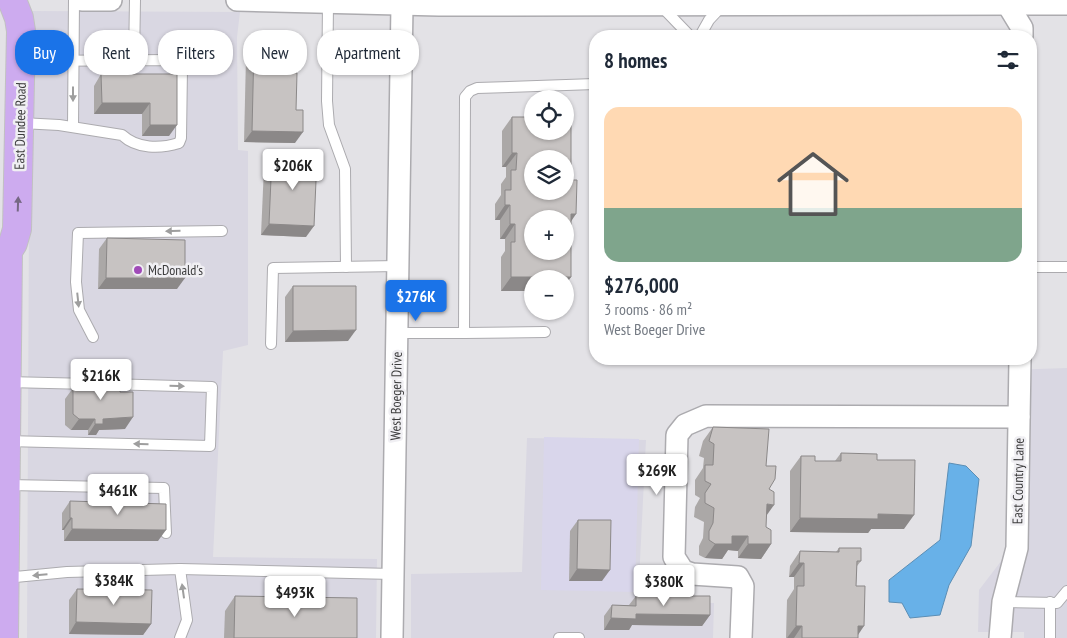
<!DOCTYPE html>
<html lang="en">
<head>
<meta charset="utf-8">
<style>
  :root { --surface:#fff; --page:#f2f2f3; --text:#1f2937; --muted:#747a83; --line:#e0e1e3; --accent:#1a73e8 }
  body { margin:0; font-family:"PT Sans Narrow",sans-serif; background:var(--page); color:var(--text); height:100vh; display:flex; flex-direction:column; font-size:19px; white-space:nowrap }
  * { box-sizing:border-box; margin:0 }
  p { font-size:16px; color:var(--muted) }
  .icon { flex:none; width:28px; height:28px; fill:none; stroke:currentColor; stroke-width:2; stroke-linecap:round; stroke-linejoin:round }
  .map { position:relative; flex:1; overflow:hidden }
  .details { position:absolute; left:589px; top:30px; width:448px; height:335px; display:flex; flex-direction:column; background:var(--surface); border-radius:20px; box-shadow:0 1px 4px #0004 }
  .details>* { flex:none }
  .top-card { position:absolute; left:15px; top:30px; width:475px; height:45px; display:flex; gap:10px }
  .buttons { position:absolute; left:524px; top:90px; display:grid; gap:10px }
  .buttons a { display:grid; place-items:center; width:50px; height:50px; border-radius:50%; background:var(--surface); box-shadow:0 1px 4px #0004; font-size:25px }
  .price { position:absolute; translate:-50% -42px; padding:0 11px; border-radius:5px; background:#fff; color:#222; font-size:16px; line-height:32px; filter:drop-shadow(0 1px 2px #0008) }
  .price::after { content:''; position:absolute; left:50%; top:30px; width:15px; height:11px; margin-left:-8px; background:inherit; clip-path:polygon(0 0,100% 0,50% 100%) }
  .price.on { background:var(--accent); color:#fff }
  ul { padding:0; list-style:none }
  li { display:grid; align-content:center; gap:10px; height:265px; padding:0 15px }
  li+li { border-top:1px solid var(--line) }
  li span { display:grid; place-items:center; height:155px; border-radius:15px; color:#555 }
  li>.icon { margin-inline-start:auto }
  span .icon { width:90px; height:90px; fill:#fffc; stroke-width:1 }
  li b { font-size:21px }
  h2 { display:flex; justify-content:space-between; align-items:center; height:60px; padding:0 15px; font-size:21px }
  .pill { padding:0 18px; border-radius:20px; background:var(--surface); box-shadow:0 1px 4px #0004; font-size:18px; line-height:45px }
  .pill.on { background:var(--accent); color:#fff }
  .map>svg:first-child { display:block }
  .built { fill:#d9d7e2 }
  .industrial { fill:#d9d6eb }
  .water { fill:#68b1e8; stroke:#5b8eb5 }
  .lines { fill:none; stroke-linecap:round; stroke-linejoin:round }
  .service-casing { stroke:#acabaf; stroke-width:12 }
  .minor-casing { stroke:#acabaf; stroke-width:24 }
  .primary-casing { stroke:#c1c1c1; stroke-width:30 }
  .service { stroke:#fff; stroke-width:10 }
  .minor { stroke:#fff; stroke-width:21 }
  .primary { stroke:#cdabef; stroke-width:28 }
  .wall { fill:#aba8a7 }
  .shaded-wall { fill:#8b8888 }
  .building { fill:#c7c3c2; stroke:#8b8888; fill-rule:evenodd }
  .oneway { fill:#9e9e9e }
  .oneway2 { fill:#766884 }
  .poi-dot { fill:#a04ab8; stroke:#f0eff3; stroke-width:2 }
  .labels { text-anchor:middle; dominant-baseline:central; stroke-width:5; stroke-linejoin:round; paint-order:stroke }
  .street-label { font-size:14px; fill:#3c3c3d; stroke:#f0eff3 }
  .poi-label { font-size:14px; fill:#3c3c3d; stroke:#f0eff3; text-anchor:start }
</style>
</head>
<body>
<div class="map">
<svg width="1067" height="638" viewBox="0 0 1067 638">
  <rect width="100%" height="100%" fill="#e3e2e6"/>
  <g class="built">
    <path d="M30 11 240 12 237 37 238 150 248 151V345L223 351 213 557 377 559 376 638H27Z"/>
    <path d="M1067 368V638H1024V632H978L979 590 1005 556 1011 370Z"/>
    <path d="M527 438 646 440 638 601 714 603 713 638H411V574L522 572Z"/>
  </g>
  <path class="industrial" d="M544 437 639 439 635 592 541 590Z"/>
  <path class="water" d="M949 463 966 466 979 479 971 546 949 585 940 615 910 618 902 603 889 602V580L940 540Z"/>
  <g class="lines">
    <defs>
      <g id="service">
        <path d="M328 3 327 101 329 125 345 169 346 267"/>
        <path d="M662 7 690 36"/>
        <path d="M700 36 709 20 723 5"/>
        <path d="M134 60 135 0"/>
        <path d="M21 123 59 125 122 135C137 149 160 149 179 143L181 138 182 68 175 60 21 61"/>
        <path d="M73 127 74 0"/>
        <path d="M1030 267H1067"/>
        <path d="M397 333H464L465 97 470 91 477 88 595 84"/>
        <path d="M464 333 545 332"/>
        <path d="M93 337 79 310 76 282 78 233 222 231"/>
        <path d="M271 344 273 268 398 266"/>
        <path d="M7 382 90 384"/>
        <path d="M6 441 210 446 212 387 107 384"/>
        <path d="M8 485 164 488 166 533"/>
        <path d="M180 569 393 574"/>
        <path d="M5 578 67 572 180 569 187 620 180 638"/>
        <path d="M1003 602 1057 603 1067 591"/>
        <path d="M559 638H579"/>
        <path d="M1050 638V602"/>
      </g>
      <g id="minor">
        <path d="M82 0H111"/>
        <path d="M237 0 439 5 1067 4"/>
        <path d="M1005 0 1022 28V36"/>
        <path d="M392 638 402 5"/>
        <path d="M741 638 743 586 738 577 692 574 683 571 674 557 677 435 685 425 706 416 1019 417"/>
        <path d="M1000 638 1003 602 1017 548 1020 359"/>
      </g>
      <path id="primary" d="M4 638 8 251 13 243 17 229 21 31 19 18 12 0"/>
    </defs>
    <use href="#service" class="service-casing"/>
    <use href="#minor" class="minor-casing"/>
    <use href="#primary" class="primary-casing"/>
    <use href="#service" class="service"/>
    <use href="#minor" class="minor"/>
    <use href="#primary" class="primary"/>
  </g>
  <g class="wall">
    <path d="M254 46 289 72 295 143 244 142 246 57Z"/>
    <path d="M101 74H177L169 136H142V114H94V86Z"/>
    <path d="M512 117 571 222V277L565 285V279H532V291H501V257L505 251V239H500V220H495V204L501 195V184L506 177V167H502V131Z"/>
    <path d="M272 156 306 237 261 235 264 167Z"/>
    <path d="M107 238 177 289H98L99 249Z"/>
    <path d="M293 286 348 341 285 342V297Z"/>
    <path d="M96 379 120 392 125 429 99 430 96 435H88V430H71L65 425V399L73 388 94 382Z"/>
    <path d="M713 427 766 466 769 489 766 515V527L771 544 761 559 738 558V551L728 550 722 559 705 558 699 555V546L703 538 704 522 694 517 695 507 700 498 695 495V480L703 468 704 458 699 456 703 441Z"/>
    <path d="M841 453 877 460 904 529H871L868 533 790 532V471L801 456 815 461H835Z"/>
    <path d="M70 501 158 541H64V530H62V513Z"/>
    <path d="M578 520 602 581H569L570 531Z"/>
    <path d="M839 548 861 561 857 566 856 586 858 638H786L787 600 794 589V577H789L790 566 800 551 836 552Z"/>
    <path d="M77 589 151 624 143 635 69 634V600Z"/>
    <path d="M235 596 357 638H224L225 611Z"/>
    <path d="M636 596 710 615 702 626 632 625 629 630H604V616L612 605H629Z"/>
  </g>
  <g class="shaded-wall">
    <path d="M102 103H150L142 114H94Z"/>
    <path d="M150 125H177L169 136H142Z"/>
    <path d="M252 131 303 132 295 143 244 142Z"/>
    <path d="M512 153H517L506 167H502Z"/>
    <path d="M505 205H510L500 220H495Z"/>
    <path d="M571 214H576L566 229Z"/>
    <path d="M269 224 314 226 306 237 261 235Z"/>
    <path d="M510 224H515L505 239H500Z"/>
    <path d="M511 277H571L565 285V279H532V291H501Z"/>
    <path d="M106 278H185L177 289H98Z"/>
    <path d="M356 330 348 341 285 342 293 331Z"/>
    <path d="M133 417 125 429 99 430 96 435H88L95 424 103 419Z"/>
    <path d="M79 419H95L88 430H71Z"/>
    <path d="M767 504 774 505 764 519Z"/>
    <path d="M878 514 914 515 904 529H871L868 533 790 532 800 518Z"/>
    <path d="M70 518H72L64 530H62Z"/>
    <path d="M72 529 166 530 158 541H64Z"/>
    <path d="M732 536H748L738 551 728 550 722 559 705 558 715 544Z"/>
    <path d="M748 544H771L761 559 738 558Z"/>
    <path d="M799 563H804L794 577H789Z"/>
    <path d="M577 569 610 570 602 581H569Z"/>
    <path d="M636 614 710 615 702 626 632 625 629 630H604L611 618Z"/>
    <path d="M76 622 151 624 143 635 69 634Z"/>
    <path d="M796 626H802L794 638H787Z"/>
    <path d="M858 626H864L856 638Z"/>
  </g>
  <g class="building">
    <path d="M254 46H289V72L297 73 296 110H303V132L252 131Z"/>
    <path d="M101 74H177V125H150V103H102Z"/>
    <path d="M512 117H532V131H565V117H571V180H577L576 214H571V277H511V242H515V224H510V205H505V190H511V170H516L517 153H512ZM532 159H565V191H532ZM532 219H565V251H532Z"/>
    <path d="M272 156 317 158 314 226 269 224Z"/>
    <path d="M107 238 185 240V278H106Z"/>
    <path d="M293 286H356V330L293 331Z"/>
    <path d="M96 379H105V383L120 384V392H133V417L103 419V424H95V419H79L73 414V388L79 382H96Z"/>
    <path d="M713 427 769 429 766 466H776L775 479 769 489 774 492V505L767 504 766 527 771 530V544H748V536H732V544H715L709 540V531L713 523 714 508 705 503V493L711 484 705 481V465H713L714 444 709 441Z"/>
    <path d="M841 453 877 454V460H915L914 515 878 514V519L800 518 801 456H815V461H841Z"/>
    <path d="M70 501 166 504V530L72 529V518H70Z"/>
    <path d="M578 520H611L610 570 577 569Z"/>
    <path d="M839 548H861V561H857L856 586H865L864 626H858V638H802V626H796L797 586H804V563H799L800 551 839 552Z"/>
    <path d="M77 589 152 590 151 624 76 622Z"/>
    <path d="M235 596 357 598V638H234Z"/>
    <path d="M636 596H710V615L636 614V619L611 618 612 605 636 606Z"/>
  </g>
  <defs><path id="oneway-solid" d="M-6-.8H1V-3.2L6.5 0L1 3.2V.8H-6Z" transform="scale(1.25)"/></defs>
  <g class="oneway">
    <use href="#oneway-solid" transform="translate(73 94) rotate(90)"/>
    <use href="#oneway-solid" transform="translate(173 231) rotate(179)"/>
    <use href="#oneway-solid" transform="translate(78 300) rotate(84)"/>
    <use href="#oneway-solid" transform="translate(177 386) rotate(1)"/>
    <use href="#oneway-solid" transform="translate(141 444) rotate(-179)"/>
    <use href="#oneway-solid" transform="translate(40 575) rotate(175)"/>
    <use href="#oneway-solid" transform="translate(183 591) rotate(-98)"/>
  </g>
  <use class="oneway2" href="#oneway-solid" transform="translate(18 204) rotate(-88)"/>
  <circle class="poi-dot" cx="138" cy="270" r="5"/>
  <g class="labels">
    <g class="street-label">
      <text transform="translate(20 126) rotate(-89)">East Dundee Road</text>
      <text transform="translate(396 396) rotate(-89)">West Boeger Drive</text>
      <text transform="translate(1018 481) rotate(-89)">East Country Lane</text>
    </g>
    <g class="poi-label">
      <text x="148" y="270">McDonald's</text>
    </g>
  </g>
</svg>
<div class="buttons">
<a><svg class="icon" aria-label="locate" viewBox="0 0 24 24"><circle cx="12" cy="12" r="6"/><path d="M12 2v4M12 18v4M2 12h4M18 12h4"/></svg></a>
<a><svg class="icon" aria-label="layers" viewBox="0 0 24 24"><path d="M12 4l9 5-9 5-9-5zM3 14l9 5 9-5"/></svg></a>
<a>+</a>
<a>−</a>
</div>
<b class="price" style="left:293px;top:191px">$206K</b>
<b class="price on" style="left:416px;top:322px">$276K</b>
<b class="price" style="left:101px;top:401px">$216K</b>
<b class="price" style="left:657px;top:496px">$269K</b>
<b class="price" style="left:118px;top:516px">$461K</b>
<b class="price" style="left:114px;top:606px">$384K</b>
<b class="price" style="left:664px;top:607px">$380K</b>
<b class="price" style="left:295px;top:618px">$493K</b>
<div class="top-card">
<a class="pill on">Buy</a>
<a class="pill">Rent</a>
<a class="pill">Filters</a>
<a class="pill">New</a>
<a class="pill">Apartment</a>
</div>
<section class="details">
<h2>8 homes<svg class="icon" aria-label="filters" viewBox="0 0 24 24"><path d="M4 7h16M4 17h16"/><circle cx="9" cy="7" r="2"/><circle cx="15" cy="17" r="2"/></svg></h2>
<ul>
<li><span style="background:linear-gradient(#ffd9b3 65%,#7fa58c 0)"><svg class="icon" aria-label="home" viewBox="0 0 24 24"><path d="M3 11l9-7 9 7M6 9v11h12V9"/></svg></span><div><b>$276,000</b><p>3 rooms · 86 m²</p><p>West Boeger Drive</p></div></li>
</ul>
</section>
</div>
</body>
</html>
